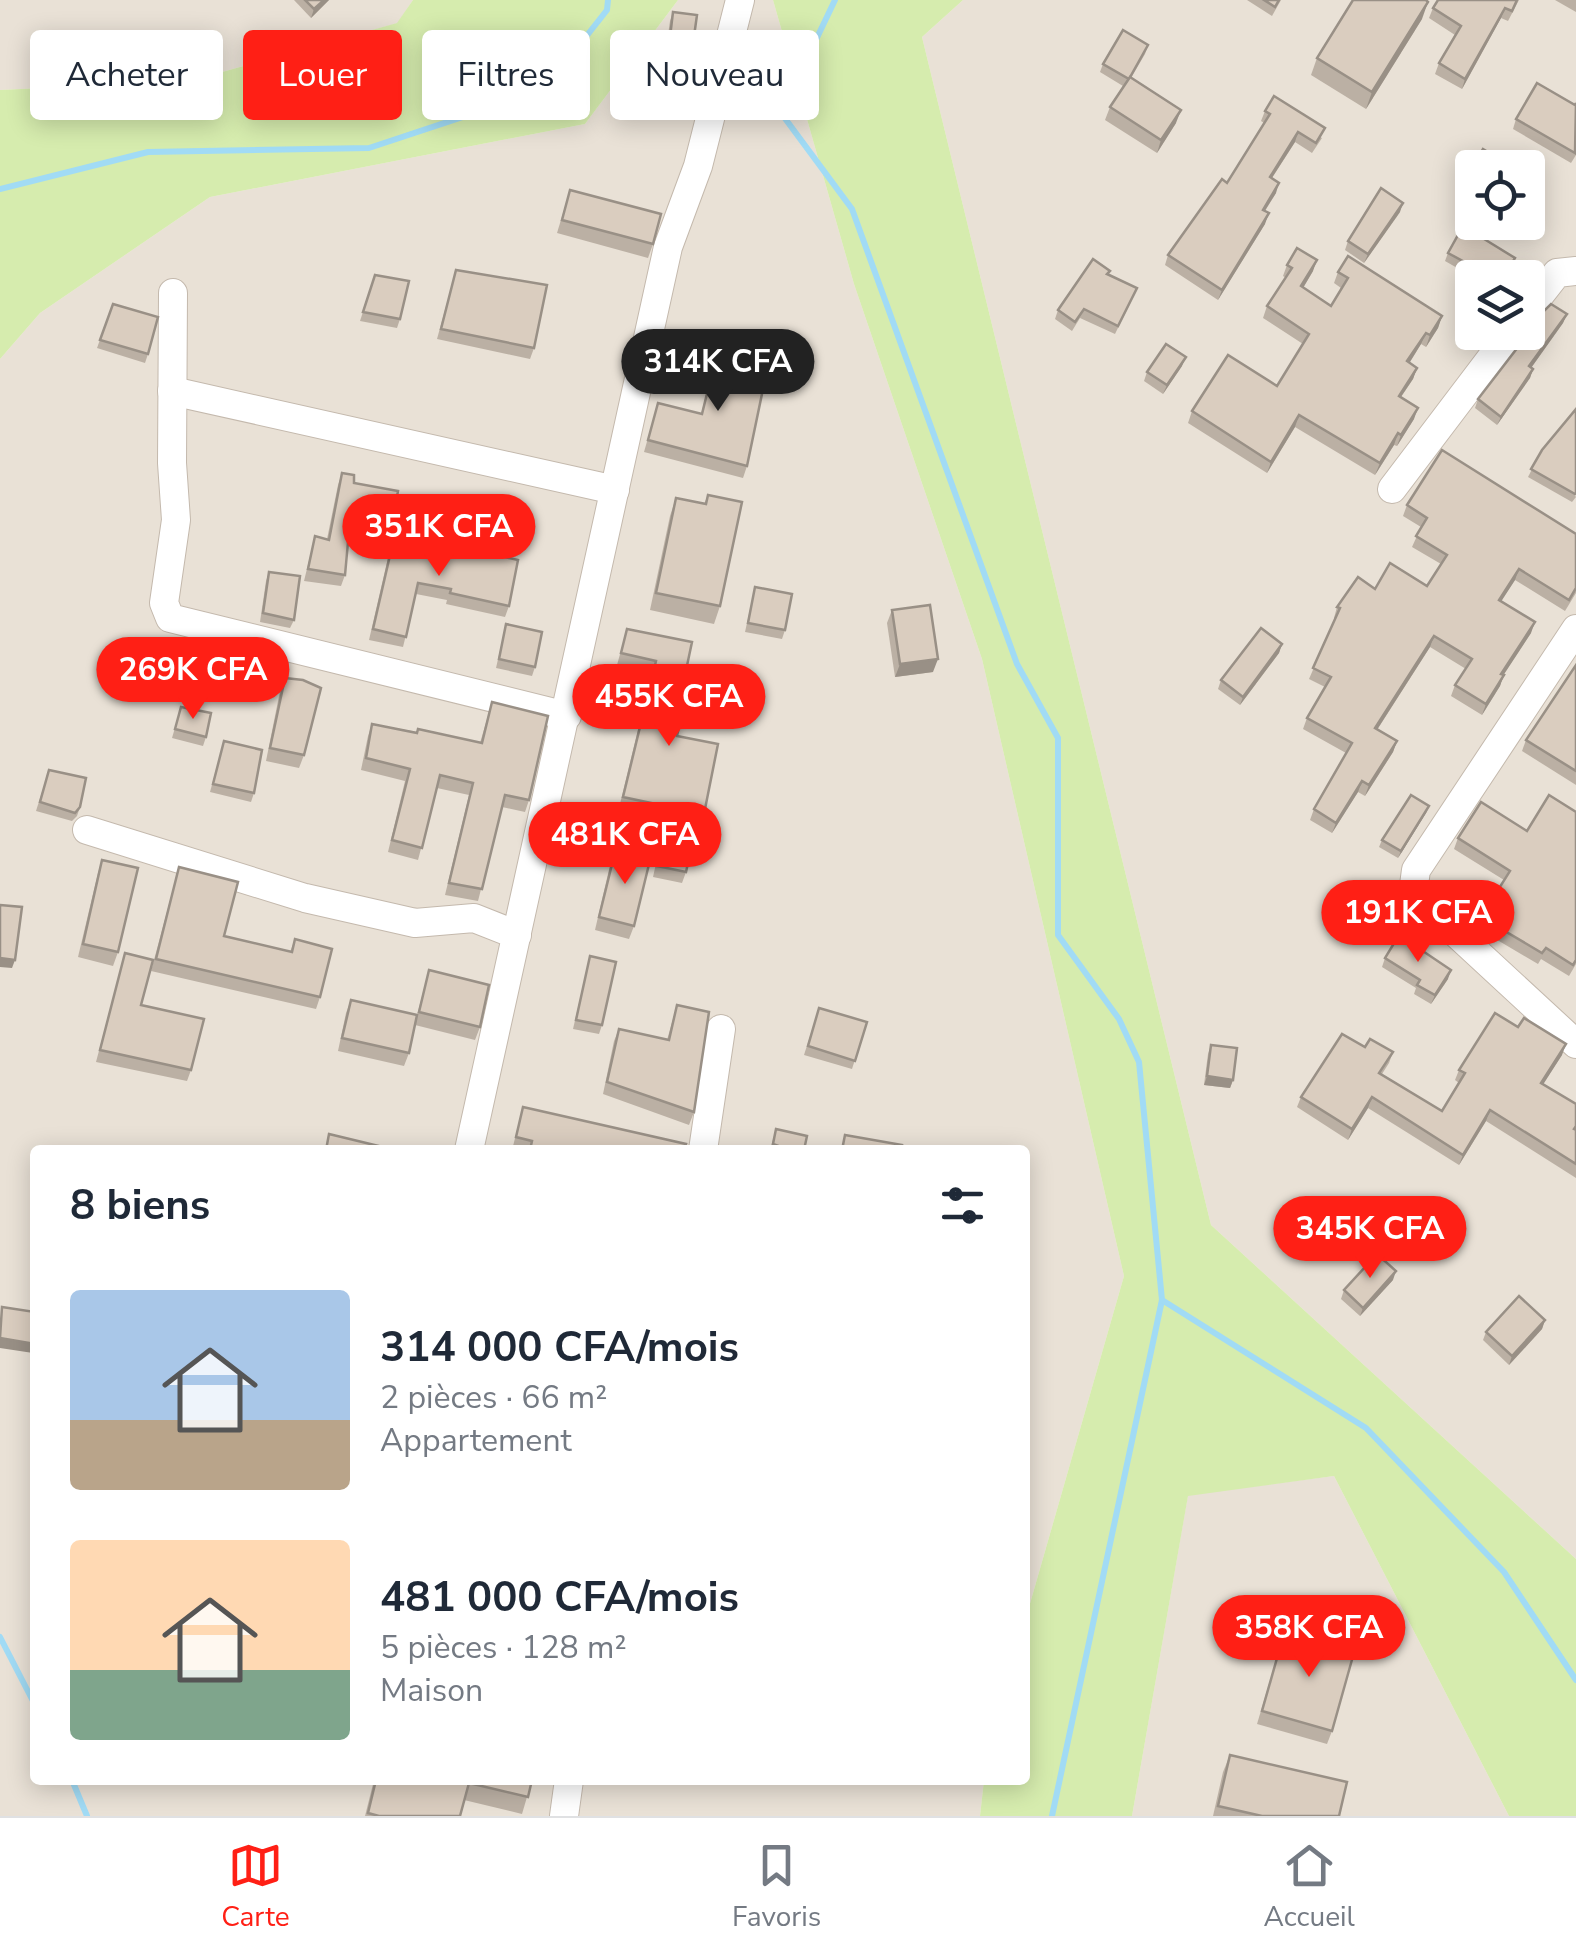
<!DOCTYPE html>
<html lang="fr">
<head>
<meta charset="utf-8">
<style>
  :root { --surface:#fff; --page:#f2f2f3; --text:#1f2937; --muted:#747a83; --line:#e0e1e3; --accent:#ff1f15 }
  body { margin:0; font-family:"Nunito Sans",sans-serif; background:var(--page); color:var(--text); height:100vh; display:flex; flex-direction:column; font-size:38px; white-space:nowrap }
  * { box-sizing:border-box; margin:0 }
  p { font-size:32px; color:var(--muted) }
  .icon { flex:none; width:55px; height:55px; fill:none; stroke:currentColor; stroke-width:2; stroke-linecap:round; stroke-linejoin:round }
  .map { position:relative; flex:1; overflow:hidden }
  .side { position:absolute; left:30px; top:1145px; width:1000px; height:640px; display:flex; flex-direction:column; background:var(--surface); border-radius:10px; box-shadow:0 5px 25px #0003 }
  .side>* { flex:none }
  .guide { position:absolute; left:30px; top:30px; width:1000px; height:90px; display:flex; gap:20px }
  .fabs { position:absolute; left:1455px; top:150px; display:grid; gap:20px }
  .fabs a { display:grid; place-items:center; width:90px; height:90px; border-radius:10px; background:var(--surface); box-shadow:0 5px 25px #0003; font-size:50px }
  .price { position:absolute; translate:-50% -85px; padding:0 22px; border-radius:35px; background:var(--accent); color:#fff; font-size:32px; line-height:65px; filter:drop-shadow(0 2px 5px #0008) }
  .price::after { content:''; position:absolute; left:50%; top:60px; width:30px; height:22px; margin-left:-15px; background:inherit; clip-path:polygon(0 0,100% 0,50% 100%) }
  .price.selected { background:#222; color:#fff }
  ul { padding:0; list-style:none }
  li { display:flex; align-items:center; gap:30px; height:250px; padding:0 40px }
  li span { display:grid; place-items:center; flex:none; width:280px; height:200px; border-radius:10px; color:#555 }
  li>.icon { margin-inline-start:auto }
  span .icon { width:120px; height:120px; fill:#fffc; stroke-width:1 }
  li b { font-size:42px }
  h2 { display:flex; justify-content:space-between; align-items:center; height:120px; padding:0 40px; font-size:42px }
  .pill { padding:0 35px; border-radius:10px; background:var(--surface); box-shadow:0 5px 25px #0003; font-size:35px; line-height:90px }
  .pill.selected { background:var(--accent); color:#fff }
  .tabs { display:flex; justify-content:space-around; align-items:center; height:140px; border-top:2px solid var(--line); background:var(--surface); font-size:28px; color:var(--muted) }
  .tabs a { display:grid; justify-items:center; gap:5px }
  .tabs .selected { color:var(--accent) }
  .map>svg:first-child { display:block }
  .residential { fill:#e9e1d6; fill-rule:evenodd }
  .green { fill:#d6ecae }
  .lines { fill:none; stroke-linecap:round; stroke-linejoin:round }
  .stream { stroke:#a1dbf5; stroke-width:6 }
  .minor-casing { stroke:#c4b9ad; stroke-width:30 }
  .minor { stroke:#fff; stroke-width:28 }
  .wall { fill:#bbb0a4 }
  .shaded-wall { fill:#999086 }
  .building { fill:#dacdbf; stroke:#999086; stroke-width:2.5 }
</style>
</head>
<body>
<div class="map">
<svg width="1576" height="1816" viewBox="0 0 1576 1816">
  <rect width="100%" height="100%" fill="#f5f0e8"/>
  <g class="residential">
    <path d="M0 0H413L398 23 190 81 0 90Z"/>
    <path d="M678 0H773L854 284 982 659 1124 1276 1025 1621V1150H35V1780H984L980 1816H0V359L40 313 210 197 585 124Z"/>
    <path d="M963 0H1576V1559L1211 1225 922 37ZM1472 168H1528V222H1472ZM1472 278H1528V332H1472Z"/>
    <path d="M1334 1476 1509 1816H1132L1188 1495Z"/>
  </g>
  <g class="green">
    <path d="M413 0H678L585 124 210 197 40 313 0 359V90L190 81 397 23Z"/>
    <path d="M773 0H963L922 37 1211 1225 1576 1559V1816H1509L1334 1476 1188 1496 1132 1816H980L984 1780H1025V1621L1124 1276 982 659 854 284Z"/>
  </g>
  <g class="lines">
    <g class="stream">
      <path d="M835 0 781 113 852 209 1017 664 1058 738V935L1119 1019 1139 1062 1162 1300 1052 1816"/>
      <path d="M0 189 148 152 369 148 544 90 607 10 608 0"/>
      <path d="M1162 1300 1366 1428 1504 1572 1576 1680"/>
      <path d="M0 1637 35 1705"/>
      <path d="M72 1780 87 1816"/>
    </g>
    <defs>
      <g id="minor">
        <path d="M173 293 172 463 176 520 164 603 170 618 567 716"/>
        <path d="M1528 310 1557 273 1576 271"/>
        <path d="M172 391 615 490"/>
        <path d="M1392 489 1511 332"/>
        <path d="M1576 629 1416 870 1414 885 1419 899 1576 1044"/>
        <path d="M87 830 305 898 415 923 474 918 517 935"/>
        <path d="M469 1150 668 247 698 166 740 0"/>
        <path d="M703 1150 721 1029"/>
        <path d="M564 1816 569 1780"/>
      </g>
    </defs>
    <use href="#minor" class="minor-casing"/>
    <use href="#minor" class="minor"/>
  </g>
  <g class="wall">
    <path d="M294 0H329L311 18Z"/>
    <path d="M1247 0H1281L1272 16Z"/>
    <path d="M1519 0 1508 21 1501 18 1462 89 1435 74 1439 63 1455 35 1429 18 1433 8Z"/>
    <path d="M1555 0H1576V12Z"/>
    <path d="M673 12 687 74 663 71 670 21Z"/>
    <path d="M1422 19 1366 109 1311 75 1317 58Z"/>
    <path d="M1148 45 1145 54 1131 78 1176 123 1157 153 1105 120 1110 107 1123 86 1100 72 1103 64Z"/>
    <path d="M1575 105 1576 155 1571 163 1513 129 1516 119Z"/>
    <path d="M1265 111 1322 138 1312 153 1295 142 1272 178 1276 193 1265 211V224L1218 300 1165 265 1168 255 1227 183 1264 123 1261 121Z"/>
    <path d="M570 190 653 244 648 258 557 233Z"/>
    <path d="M1400 212 1364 263 1345 250 1348 241Z"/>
    <path d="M1448 253 1511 267 1505 278H1472V287L1463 281 1466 273 1445 261Z"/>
    <path d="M1287 265 1313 271 1303 288 1331 306 1341 288 1334 283 1338 272 1442 316 1438 328 1426 347 1421 344 1410 362 1417 368 1413 379 1401 397 1414 419 1397 446 1394 445 1375 475 1295 427 1267 473 1188 423 1192 411 1277 386 1303 344 1263 318 1267 306 1286 278 1283 276Z"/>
    <path d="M456 270 534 348 530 359 437 339Z"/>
    <path d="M375 275 400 319 397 328 360 321Z"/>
    <path d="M1108 275 1133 297 1115 334 1080 318 1072 331 1055 319 1058 310Z"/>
    <path d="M113 304 148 354 145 363 97 348Z"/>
    <path d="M1567 314 1563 323 1531 368 1533 369 1530 378 1497 425 1475 408 1478 399 1526 337 1531 319Z"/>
    <path d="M717 353 747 466 743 478 644 452 658 403 701 414Z"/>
    <path d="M1182 366 1163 394 1144 381 1147 372Z"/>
    <path d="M1542 450 1576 497 1572 502 1528 477Z"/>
    <path d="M342 473 354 483 391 528 386 540 349 532 345 575 341 586 304 581 315 536 327 539 338 485Z"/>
    <path d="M708 495 720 606 714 624 650 610 670 516 676 498 704 504Z"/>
    <path d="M1407 505 1576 534V593L1565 611 1515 580 1501 601 1531 633 1503 675 1500 686 1482 715 1451 696 1455 685 1466 669 1430 647 1377 730 1397 741 1393 752 1365 796 1358 792 1332 833 1310 820 1314 809 1346 753 1303 729 1307 718 1325 687 1309 679 1335 619 1334 618 1337 607 1375 589 1427 586 1441 564 1412 547 1421 527 1403 516Z"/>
    <path d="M394 538 509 606 505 617 446 604 447 600 416 594 403 647 369 640 390 549Z"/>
    <path d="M269 572 294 620 290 628 260 622 266 581Z"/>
    <path d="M755 587 785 630 782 639 745 632Z"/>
    <path d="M892 610 933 672 895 677 887 623Z"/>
    <path d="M506 624 535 667 532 676 496 668Z"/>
    <path d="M627 629 692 642 681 694 677 736 704 814 700 825 697 824 686 872 682 883 653 877 666 818 619 808 652 672 617 665Z"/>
    <path d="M1282 644 1279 653 1240 705 1218 689 1221 680Z"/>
    <path d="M1576 665V785L1522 751 1526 740Z"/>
    <path d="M285 678 304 755 299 768 266 761 280 691Z"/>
    <path d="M492 702 529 800 525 812 502 807 478 901 445 895 469 795 437 788 418 860 388 852 405 781 361 770 368 736 372 724 480 743Z"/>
    <path d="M181 707 206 737 203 746 172 738Z"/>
    <path d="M224 741 254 793 251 802 210 792Z"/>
    <path d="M49 770 80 807 77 816 72 821 36 811Z"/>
    <path d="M1429 806 1426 813 1398 858 1379 847 1382 840Z"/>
    <path d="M1527 831 1576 964 1569 976 1541 959 1538 964 1477 928 1481 917 1504 880 1454 849 1458 838Z"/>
    <path d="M616 848 634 926 629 939 595 930 611 861Z"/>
    <path d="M102 860 118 952 113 966 78 957 98 873Z"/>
    <path d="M179 867 224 936 290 952 295 939 320 997 316 1009 151 971Z"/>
    <path d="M125 953 141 1005 191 1070 187 1081 96 1062Z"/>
    <path d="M590 956 602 1025 599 1034 573 1029Z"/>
    <path d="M1385 958 1448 979 1431 1004 1414 994 1416 988 1382 967Z"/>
    <path d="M429 970 480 1027 475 1040 415 1025 409 1053 404 1066 338 1051 346 1013 351 1000 417 1015Z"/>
    <path d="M677 1005 694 1112 689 1125 603 1094 614 1041 619 1029 667 1040Z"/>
    <path d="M819 1008 867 1022 852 1069 804 1055Z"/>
    <path d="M1211 1045 1233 1080 1230 1088 1204 1085 1208 1054Z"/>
    <path d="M1365 1047 1393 1052 1389 1063 1382 1074 1442 1111 1459 1083 1455 1080 1459 1070 1562 1055 1543 1084 1576 1104V1178L1486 1121 1459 1165 1368 1108 1348 1140 1297 1107 1301 1097Z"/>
    <path d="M523 1107 684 1150H512Z"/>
    <path d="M776 1129 804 1150H770Z"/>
    <path d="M1393 1280 1360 1316 1341 1299 1344 1290Z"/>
    <path d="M1545 1320 1542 1329 1509 1365 1483 1340 1486 1332Z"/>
    <path d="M1285 1630 1332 1731 1327 1744 1257 1724Z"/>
    <path d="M1230 1755 1339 1816H1213L1223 1772Z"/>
    <path d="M374 1780H532L522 1814 464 1800 460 1816H365Z"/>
  </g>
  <g class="shaded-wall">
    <path d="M324 0H329L311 18 314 9Z"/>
    <path d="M1428 2 1422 19 1366 109 1372 92Z"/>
    <path d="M1505 8 1501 18 1462 89 1465 79Z"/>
    <path d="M667 62 690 65 687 74 663 71Z"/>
    <path d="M1181 110 1176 123 1157 153 1161 140Z"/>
    <path d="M1298 132 1295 142 1266 187 1270 177Z"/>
    <path d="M1279 183 1276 193 1259 220 1263 210Z"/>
    <path d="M1403 203 1400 212 1364 263 1368 254Z"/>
    <path d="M1269 213 1265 224 1218 300 1222 290Z"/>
    <path d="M1317 260 1313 271 1297 298 1301 286Z"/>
    <path d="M1567 314 1563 323 1526 375 1529 366Z"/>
    <path d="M1442 316 1438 328 1426 347 1430 335Z"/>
    <path d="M1426 333 1421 344 1403 373 1407 361Z"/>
    <path d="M1186 357 1182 366 1163 394 1167 385Z"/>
    <path d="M1417 368 1413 379 1394 407 1399 396Z"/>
    <path d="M1533 369 1530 378 1497 425 1501 417Z"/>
    <path d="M1418 408 1414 419 1397 446 1401 435Z"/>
    <path d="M1299 415 1295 427 1267 473 1271 462Z"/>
    <path d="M1398 433 1394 445 1375 475 1380 463Z"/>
    <path d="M1519 569 1515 580 1495 611 1499 600Z"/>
    <path d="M1535 622 1531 633 1497 685 1501 674Z"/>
    <path d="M1434 636 1430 647 1371 739 1375 728Z"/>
    <path d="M1282 644 1279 653 1240 705 1243 697Z"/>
    <path d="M938 659 933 672 895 677 900 664Z"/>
    <path d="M1504 675 1500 686 1482 715 1486 704Z"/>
    <path d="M1397 741 1393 752 1365 796 1369 785Z"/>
    <path d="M1362 781 1358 792 1332 833 1336 823Z"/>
    <path d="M1429 806 1426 813 1398 858 1401 851Z"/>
    <path d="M0 958 15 960 12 968 0 967Z"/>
    <path d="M1451 970 1448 979 1431 1004 1435 995Z"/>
    <path d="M1566 1044 1562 1055 1537 1094 1541 1083Z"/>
    <path d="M1207 1076 1233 1080 1230 1088 1204 1085Z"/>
    <path d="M1372 1097 1368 1108 1348 1140 1352 1129Z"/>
    <path d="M1490 1110 1486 1121 1459 1165 1463 1155Z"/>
    <path d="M1396 1271 1393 1280 1360 1316 1363 1308Z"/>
    <path d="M1545 1320 1542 1329 1509 1365 1512 1356Z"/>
    <path d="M0 1338 35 1344V1347L33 1353 0 1348Z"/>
  </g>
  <g class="building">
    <path d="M305 0H324L314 9Z"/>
    <path d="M1264 0H1279L1275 7Z"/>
    <path d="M1353 0H1426L1428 2 1372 92 1317 58Z"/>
    <path d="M1438 0H1517L1512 11 1505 8 1465 79 1439 63 1461 26 1433 8Z"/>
    <path d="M673 12 697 15 690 65 667 62Z"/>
    <path d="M1123 30 1148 45 1129 79 1103 64Z"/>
    <path d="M1130 77 1181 110 1161 140 1110 107Z"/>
    <path d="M1537 83 1575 105 1576 103 1575 153 1516 119Z"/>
    <path d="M1274 96 1325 128 1316 143 1298 132 1270 177 1279 183 1263 210 1269 213 1222 290 1168 255 1222 179 1227 183 1270 114 1265 111Z"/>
    <path d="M1483 149 1511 166 1510 168H1479L1474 164Z"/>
    <path d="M1381 188 1403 203 1368 254 1348 241Z"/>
    <path d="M570 190 661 214 653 244 562 220Z"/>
    <path d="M1463 226 1515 258 1503 278H1474L1466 272 1470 265 1448 253Z"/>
    <path d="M1297 248 1317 260 1301 286 1331 306 1348 278 1338 272 1348 256 1442 316 1430 335 1426 333 1407 361 1417 368 1399 396 1418 408 1401 435 1398 433 1380 463 1299 415 1271 462 1192 411 1228 355 1277 386 1309 334 1267 306 1292 268 1287 265Z"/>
    <path d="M1093 259 1110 271 1107 274 1137 288 1118 326 1084 309 1075 322 1058 310Z"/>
    <path d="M456 270 547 285 534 348 441 329Z"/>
    <path d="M375 275 409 281 400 319 363 312Z"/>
    <path d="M113 304 158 317 148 354 100 340Z"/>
    <path d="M1551 304 1567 314 1529 366 1533 369 1501 417 1478 399 1528 334 1531 319 1538 317Z"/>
    <path d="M1166 344 1186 357 1167 385 1147 372Z"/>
    <path d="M717 353 768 365 747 466 648 440 658 403 702 414Z"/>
    <path d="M1576 409V493L1575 494 1531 469 1542 450Z"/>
    <path d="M1442 450 1576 534V588L1569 600 1519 569 1499 600 1535 622 1501 674 1504 675 1486 704 1455 685 1472 659 1434 636 1375 728 1397 741 1369 785 1362 781 1336 823 1314 809 1352 743 1307 718 1331 677 1313 668 1340 608 1337 607 1358 577 1375 589 1390 563 1427 586 1447 555 1416 536 1427 518 1407 505Z"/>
    <path d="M342 473 354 475V483L398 491 391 528 350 520 345 575 308 569 315 536 329 540Z"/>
    <path d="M708 495 742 502 720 606 656 593 676 498 706 504Z"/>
    <path d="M394 538 458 550V547L518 560 509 606 450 593 451 589 418 583 406 637 373 629Z"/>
    <path d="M269 572 300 576 294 620 263 613Z"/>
    <path d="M755 587 792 594 785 630 748 623Z"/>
    <path d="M930 605 938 659 900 664 892 610Z"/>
    <path d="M506 624 542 632 535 667 499 659Z"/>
    <path d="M1261 628 1282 644 1243 697 1221 680Z"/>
    <path d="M627 629 692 642 681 694 686 695 677 736 718 744 704 814 699 813 686 872 657 866 670 807 623 797 656 661 621 653Z"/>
    <path d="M1576 665V771L1526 740Z"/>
    <path d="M285 678 303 680 321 688 304 755 270 748Z"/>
    <path d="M492 702 548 716 529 800 505 795 482 889 449 883 473 783 440 775 422 848 392 840 410 769 366 758 372 724 417 733 418 729 482 743Z"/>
    <path d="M181 707 211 713 206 737 175 729Z"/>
    <path d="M224 741 262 750 254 793 213 784Z"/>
    <path d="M49 770 86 778 80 807 75 813 40 802Z"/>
    <path d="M1411 795 1429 806 1401 851 1382 840Z"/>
    <path d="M1549 795 1576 812V960L1573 965 1546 948 1542 953 1481 917 1510 871 1458 838 1481 802 1527 831Z"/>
    <path d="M616 848 651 856 634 926 599 917Z"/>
    <path d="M102 860 138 868 118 952 83 944Z"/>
    <path d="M179 867 238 882 224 936 292 952 295 939 332 949 320 997 156 959Z"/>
    <path d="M0 905 22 907 15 960 0 958Z"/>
    <path d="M1399 935 1451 970 1435 995 1417 985 1420 980 1385 958Z"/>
    <path d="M125 953 153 960 141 1005 204 1019 191 1070 100 1050Z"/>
    <path d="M590 956 616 962 602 1025 576 1020Z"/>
    <path d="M429 970 489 985 480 1027 419 1012Z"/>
    <path d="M351 1000 417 1015 409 1053 342 1038Z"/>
    <path d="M677 1005 709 1012 694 1112 607 1082 619 1029 669 1040Z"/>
    <path d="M819 1008 867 1022 855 1061 808 1046Z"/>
    <path d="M1495 1013 1518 1027 1524 1018 1566 1044 1541 1083 1576 1104V1126L1574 1129 1576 1130V1164L1490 1110 1463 1155 1372 1097 1352 1129 1301 1097 1342 1034 1365 1047 1370 1039 1393 1052 1379 1073 1442 1111 1465 1073 1459 1070Z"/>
    <path d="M1211 1045 1237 1048 1233 1080 1207 1076Z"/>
    <path d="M523 1107 686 1144 684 1150H572L561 1147 560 1150H530L532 1141 516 1137Z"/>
    <path d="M776 1129 807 1136 804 1150H789L773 1144Z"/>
    <path d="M329 1134 387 1148V1150H326Z"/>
    <path d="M845 1135 902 1145 901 1150H842Z"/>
    <path d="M1377 1254 1396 1271 1363 1308 1344 1290Z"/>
    <path d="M1519 1296 1545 1320 1512 1356 1486 1332Z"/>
    <path d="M2 1307 35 1312V1344L0 1338Z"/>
    <path d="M1285 1630 1355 1649 1332 1731 1262 1711Z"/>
    <path d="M1230 1755 1347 1782 1339 1816H1262L1218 1806Z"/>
    <path d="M376 1780H532L528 1797 469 1783 460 1816H379L368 1813Z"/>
  </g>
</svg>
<div class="fabs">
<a><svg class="icon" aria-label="locate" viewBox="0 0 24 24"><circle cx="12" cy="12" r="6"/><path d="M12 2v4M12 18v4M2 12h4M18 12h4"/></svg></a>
<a><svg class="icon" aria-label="layers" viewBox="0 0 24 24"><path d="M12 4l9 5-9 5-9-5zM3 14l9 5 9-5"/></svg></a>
</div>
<b class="price selected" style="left:718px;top:414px">314K CFA</b>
<b class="price" style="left:439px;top:579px">351K CFA</b>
<b class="price" style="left:193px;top:722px">269K CFA</b>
<b class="price" style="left:669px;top:749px">455K CFA</b>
<b class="price" style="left:625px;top:887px">481K CFA</b>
<b class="price" style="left:1418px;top:965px">191K CFA</b>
<b class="price" style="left:1370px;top:1281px">345K CFA</b>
<b class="price" style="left:1309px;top:1680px">358K CFA</b>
<div class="guide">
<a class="pill">Acheter</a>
<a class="pill selected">Louer</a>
<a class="pill">Filtres</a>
<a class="pill">Nouveau</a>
</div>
<section class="side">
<h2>8 biens<svg class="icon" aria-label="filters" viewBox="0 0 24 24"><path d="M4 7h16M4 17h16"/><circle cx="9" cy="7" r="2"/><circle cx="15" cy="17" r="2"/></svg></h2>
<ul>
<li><span style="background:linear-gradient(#a9c7e8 65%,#b9a48a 0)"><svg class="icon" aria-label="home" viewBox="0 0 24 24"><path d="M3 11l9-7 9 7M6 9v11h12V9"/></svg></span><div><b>314 000 CFA/mois</b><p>2 pièces · 66 m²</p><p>Appartement</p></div></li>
<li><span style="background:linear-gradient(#ffd9b3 65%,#7fa58c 0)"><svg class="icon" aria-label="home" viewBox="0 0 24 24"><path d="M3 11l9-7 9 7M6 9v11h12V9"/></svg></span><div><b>481 000 CFA/mois</b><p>5 pièces · 128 m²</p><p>Maison</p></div></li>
</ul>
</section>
</div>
<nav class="tabs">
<a class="selected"><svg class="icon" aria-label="map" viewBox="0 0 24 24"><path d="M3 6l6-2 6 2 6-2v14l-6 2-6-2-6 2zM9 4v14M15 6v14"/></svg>Carte</a>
<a><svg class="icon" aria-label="saved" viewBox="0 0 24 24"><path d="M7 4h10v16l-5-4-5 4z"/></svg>Favoris</a>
<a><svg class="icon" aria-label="home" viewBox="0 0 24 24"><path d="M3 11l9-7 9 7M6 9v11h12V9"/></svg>Accueil</a>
</nav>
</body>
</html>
